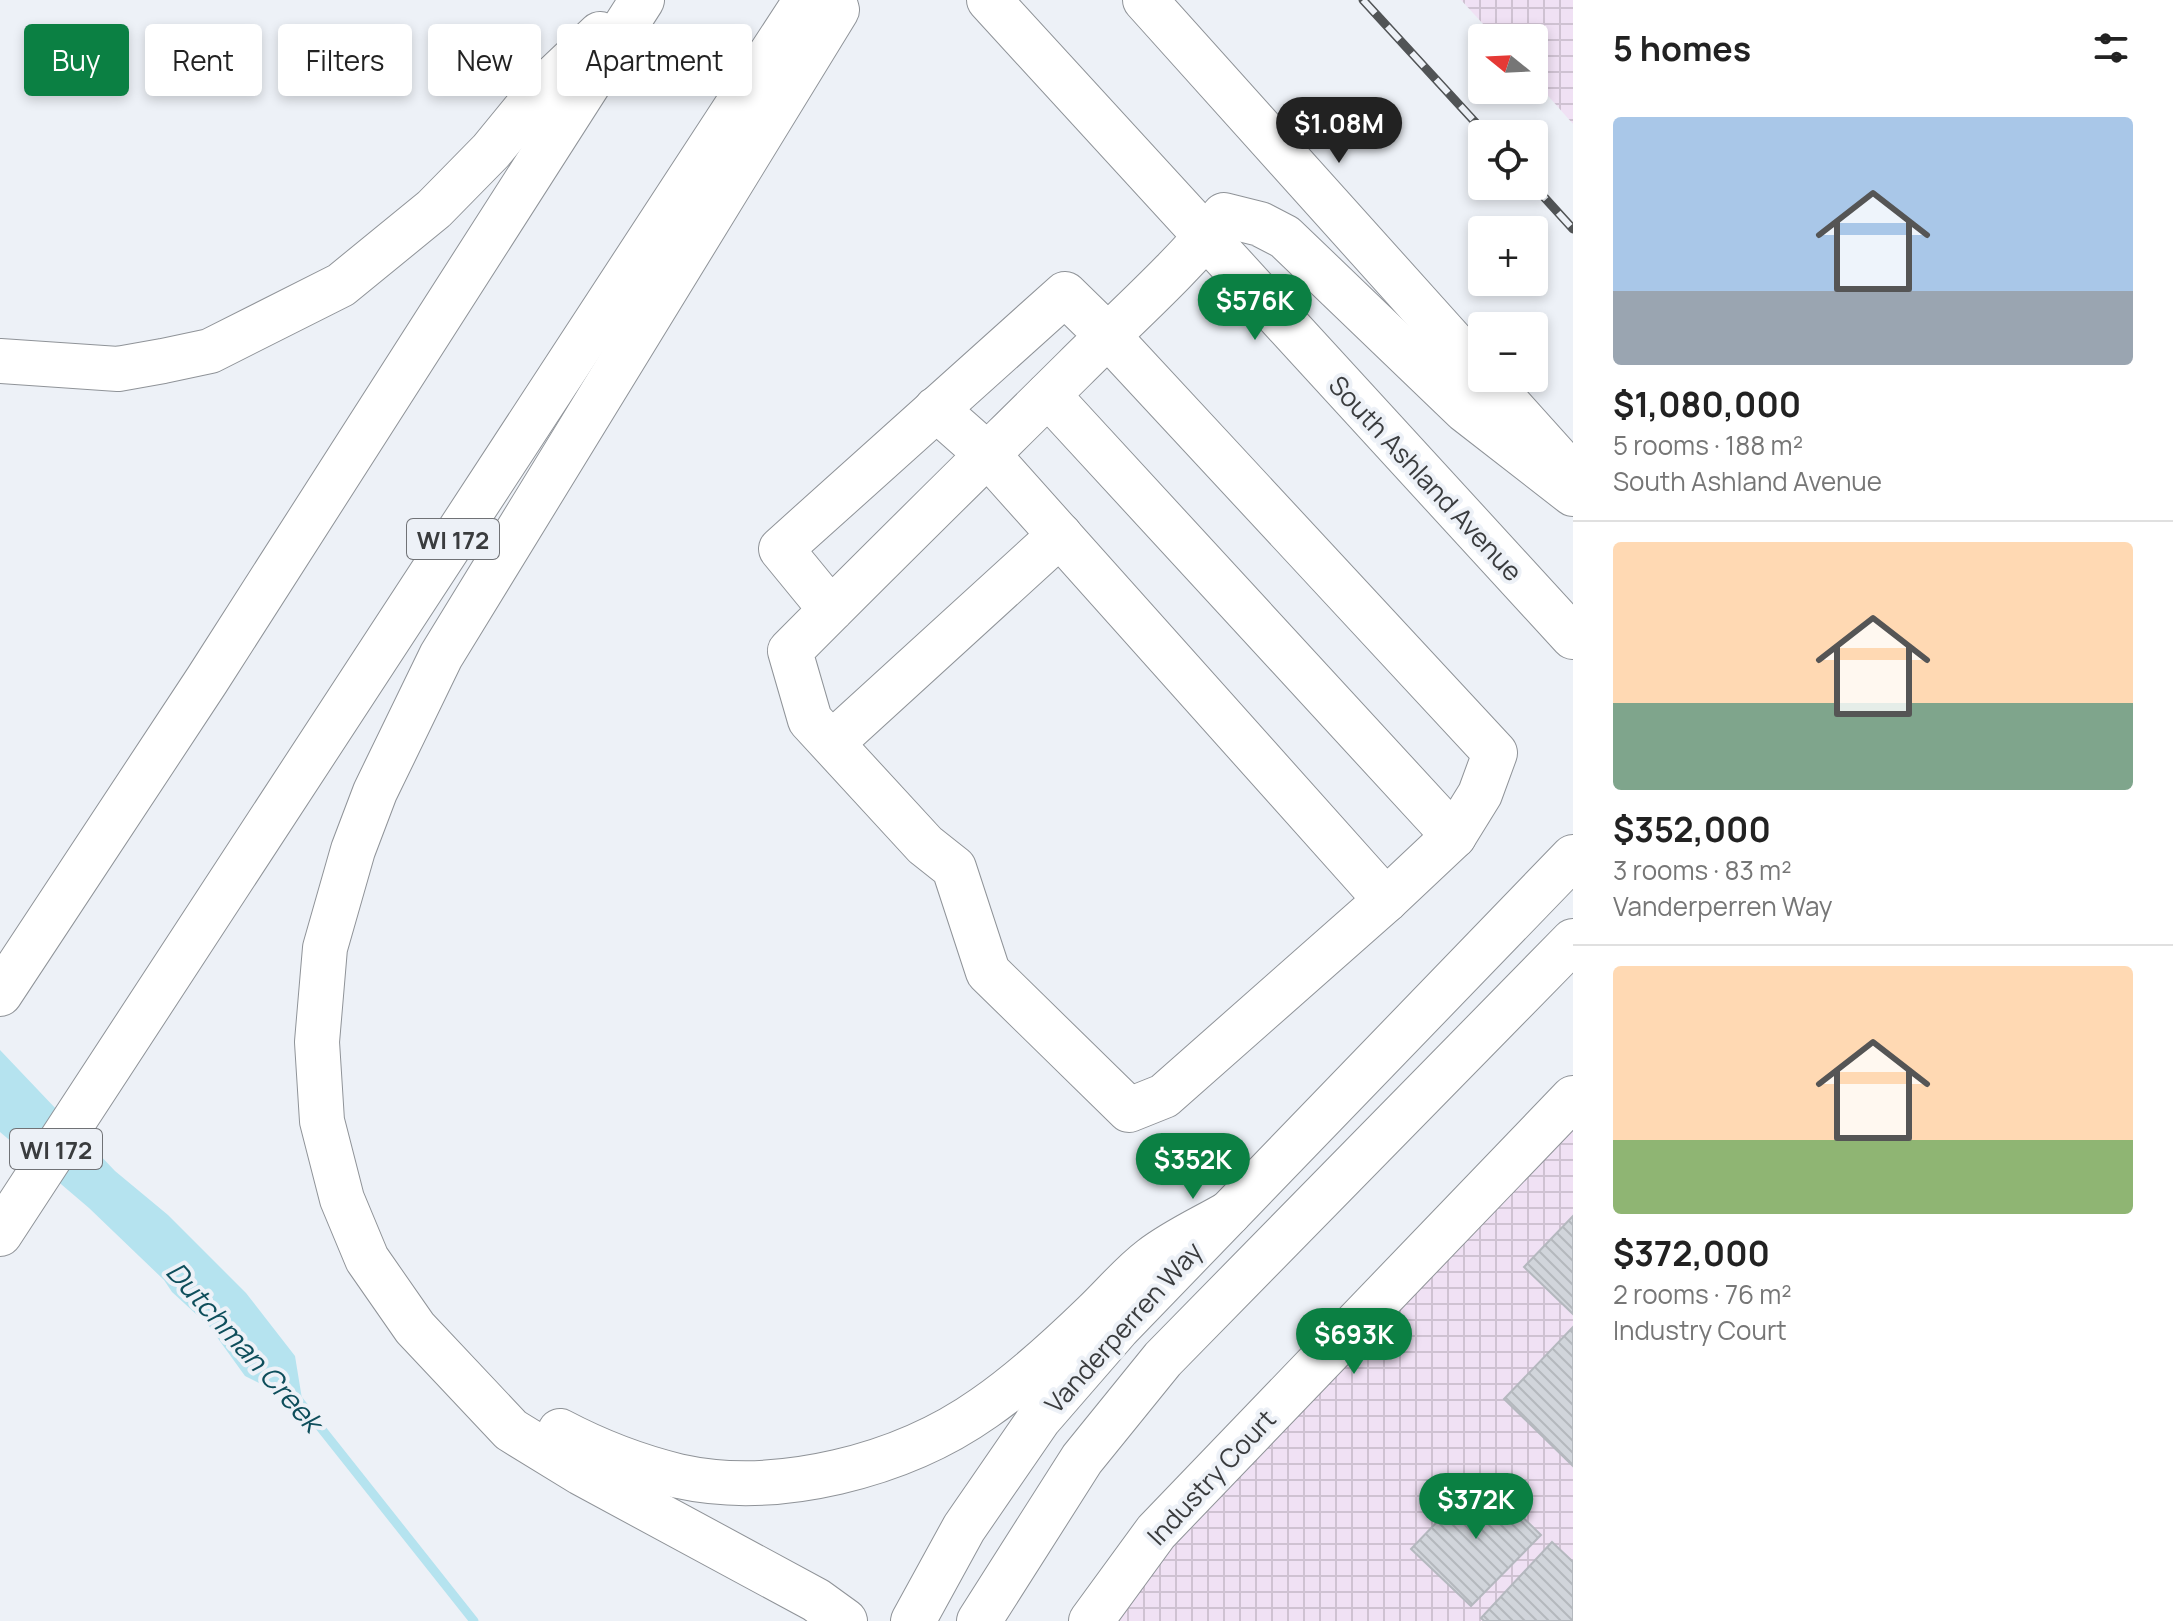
<!DOCTYPE html>
<html lang="en">
<head>
<meta charset="utf-8">
<style>
  :root { --surface:#fff; --page:#f2f2f2; --text:#222; --muted:#767676; --line:#e0e0e0; --accent:#0b8043 }
  body { margin:0; font-family:Manrope,sans-serif; background:var(--page); color:var(--text); height:100vh; display:flex; flex-direction:column; font-size:30px; white-space:nowrap }
  * { box-sizing:border-box; margin:0 }
  p { font-size:26px; color:var(--muted) }
  .icon { flex:none; width:44px; height:44px; fill:none; stroke:currentColor; stroke-width:2; stroke-linecap:round; stroke-linejoin:round }
  .map { position:relative; flex:1; overflow:hidden }
  .side { display:flex; flex-direction:column; background:var(--surface); width:600px }
  .side>* { flex:none }
  .banner { position:absolute; left:24px; top:24px; width:760px; height:72px; display:flex; gap:16px }
  .needle { width:52px; rotate:288deg }
  .controls { position:absolute; left:1468px; top:24px; display:grid; gap:16px }
  .controls a { display:grid; place-items:center; width:80px; height:80px; border-radius:8px; background:var(--surface); box-shadow:0 4px 12px #0003; font-size:40px }
  .price { position:absolute; translate:-50% -68px; padding:0 18px; border-radius:28px; background:var(--accent); color:#fff; font-size:26px; line-height:52px; filter:drop-shadow(0 2px 4px #0008) }
  .price::after { content:''; position:absolute; left:50%; top:48px; width:24px; height:18px; margin-left:-12px; background:inherit; clip-path:polygon(0 0,100% 0,50% 100%) }
  .price.on { background:#222; color:#fff }
  ul { padding:0; list-style:none }
  li { display:grid; align-content:center; gap:16px; height:424px; padding:0 40px }
  li+li { border-top:2px solid var(--line) }
  li span { display:grid; place-items:center; height:248px; border-radius:8px; color:#555 }
  li>.icon { margin-inline-start:auto }
  span .icon { width:144px; height:144px; fill:#fffc; stroke-width:1 }
  li b { font-size:34px }
  h2 { display:flex; justify-content:space-between; align-items:center; height:96px; padding:0 40px; font-size:34px }
  .chip { padding:0 28px; border-radius:8px; background:var(--surface); box-shadow:0 4px 12px #0003; font-size:28px; line-height:72px }
  .chip.on { background:var(--accent); color:#fff }
  main { display:flex; flex:1; min-height:0 }
  .map>svg:first-child { display:block }
  .industrial { fill:url(#industrial-grid) }
  .water { fill:#b5e3ef }
  .lines { fill:none; stroke-linecap:round; stroke-linejoin:round }
  .stream { stroke:#b5e3ef; stroke-width:9 }
  .building { fill:url(#building-back-hatch); stroke:#b4b8be; stroke-width:2 }
  .minor-casing { stroke:#8f9398; stroke-width:46 }
  .major-casing { stroke:#8f9398; stroke-width:46 }
  .highway-casing { stroke:#8f9398; stroke-width:46 }
  .minor { stroke:#fff; stroke-width:44 }
  .major { stroke:#fff; stroke-width:44 }
  .highway { stroke:#fff; stroke-width:44 }
  .rail-casing { stroke:#515456; stroke-width:9 }
  .rail { stroke:#edf1f7; stroke-width:6; stroke-dasharray:18; stroke-linecap:butt }
  .labels { text-anchor:middle; dominant-baseline:central; stroke-width:8; stroke-linejoin:round; paint-order:stroke }
  .shield { fill:#edf1f7; stroke:#707276; stroke-width:2 }
  .shield-label { font-size:24px; font-weight:bold; fill:#3a3c3e }
  .street-label { font-size:26px; fill:#3a3c3e; stroke:#edf1f7 }
  .water-label { font-size:28px; font-style:italic; fill:#0e4e5b; stroke:#edf1f7 }
</style>
</head>
<body>
<main>
<div class="map">
<svg width="1573" height="1621" viewBox="0 0 1573 1621">
  <defs>
    <pattern id="industrial-grid" width="8" height="8" patternUnits="userSpaceOnUse" patternTransform="scale(2)"><rect width="8" height="8" fill="#f0e1f4"/><path d="M0 4h8M4 0v8" fill="none" stroke="#cfc2d2"/></pattern>
    <pattern id="building-back-hatch" width="6" height="6" patternUnits="userSpaceOnUse" patternTransform="scale(2)"><rect width="6" height="6" fill="#d1d5db"/><path d="M-1 5l2 2M0 0l6 6M5-1l2 2" fill="none" stroke="#b4b8bd"/></pattern>
  </defs>
  <rect width="100%" height="100%" fill="#edf1f7"/>
  <g class="industrial">
    <path d="M1461 0H1573V124L1534 80V38H1496Z"/>
    <path d="M1573 1098V1621H1091Z"/>
  </g>
  <path class="water" d="M0 1050 115 1171 168 1215 246 1293 295 1356 303 1405 245 1376 209 1326 172 1292 164 1280 89 1208 0 1132Z"/>
  <g class="lines">
    <path class="stream" d="M297 1398 474 1621"/>
  </g>
  <g class="building">
    <path d="M1573 1216V1314L1524 1267Z"/>
    <path d="M1573 1327V1466L1504 1399Z"/>
    <path d="M1481 1476 1541 1535 1471 1606 1411 1549Z"/>
    <path d="M1552 1542 1573 1562V1621H1484L1481 1618Z"/>
  </g>
  <g class="lines">
    <defs>
      <g id="minor">
        <path d="M1048 395 1454 836"/>
        <path d="M936 409 988 455 1386 900"/>
        <path d="M831 610 781 549 1065 294 1108 336 1495 753 1480 794 1454 836 1386 900 1164 1096 1129 1110 988 972 954 868 925 845 810 720 790 651C884 556 980 462 1075 368 1125 318 1180 270 1224 215L1260 224 1285 237 1465 410 1573 494"/>
        <path d="M832 743 1060 535"/>
        <path d="M913 1621 964 1528 1039 1419 1118 1328 1573 857"/>
        <path d="M979 1621 1082 1459 1163 1359 1573 941"/>
        <path d="M1091 1621 1156 1532 1573 1098"/>
      </g>
      <g id="major">
        <path d="M989 0 1573 637"/>
        <path d="M1145 0 1482 375"/>
        <path d="M1485 378 1573 476"/>
      </g>
      <g id="highway">
        <path d="M834 0 837 10 441 656 375 792 353 850 325 948 317 1042 322 1121 342 1199 367 1259 415 1328 511 1430 581 1473 816 1600 845 1621"/>
        <path d="M0 361 118 369 163 361 210 351 341 285 434 209 491 151 541 90 600 34"/>
        <path d="M0 994 207 680 642 0"/>
        <path d="M0 1234 806 0"/>
        <path d="M560 1431C596 1450 637 1466 678 1476 777 1498 902 1466 984 1408 1023 1381 1060 1347 1094 1314 1113 1296 1130 1275 1151 1259 1174 1241 1203 1228 1229 1213"/>
      </g>
    </defs>
    <use href="#minor" class="minor-casing"/>
    <use href="#major" class="major-casing"/>
    <use href="#highway" class="highway-casing"/>
    <use href="#minor" class="minor"/>
    <use href="#major" class="major"/>
    <use href="#highway" class="highway"/>
    <defs>
      <g id="rail">
        <path d="M1363 0 1486 134"/>
        <path d="M1534 186 1573 229"/>
      </g>
    </defs>
    <use href="#rail" class="rail-casing"/>
    <use href="#rail" class="rail"/>
  </g>
  <g class="labels">
    <g class="shield">
      <rect x="407" y="519" width="92" height="40" rx="6"/>
      <rect x="10" y="1129" width="92" height="40" rx="6"/>
    </g>
    <g class="shield-label">
      <text x="453" y="539">WI 172</text>
      <text x="56" y="1149">WI 172</text>
    </g>
    <g class="street-label">
      <text transform="translate(1426 478) rotate(47)">South Ashland Avenue</text>
      <text transform="translate(1123 1327) rotate(-48)">Vanderperren Way</text>
      <text transform="translate(1211 1477) rotate(-47)">Industry Court</text>
    </g>
    <g class="water-label">
      <text transform="translate(245 1346) rotate(48)">Dutchman Creek</text>
    </g>
  </g>
</svg>
<div class="controls">
<a><svg class="needle" viewBox="-14 -14 28 28"><path d="M0-13l5 13h-10z" fill="#e53935"/><path d="M0 13l5-13h-10z" fill="#767676"/></svg></a>
<a><svg class="icon" aria-label="locate" viewBox="0 0 24 24"><circle cx="12" cy="12" r="6"/><path d="M12 2v4M12 18v4M2 12h4M18 12h4"/></svg></a>
<a>+</a>
<a>−</a>
</div>
<b class="price on" style="left:1339px;top:165px">$1.08M</b>
<b class="price" style="left:1255px;top:342px">$576K</b>
<b class="price" style="left:1193px;top:1201px">$352K</b>
<b class="price" style="left:1354px;top:1376px">$693K</b>
<b class="price" style="left:1476px;top:1541px">$372K</b>
<div class="banner">
<a class="chip on">Buy</a>
<a class="chip">Rent</a>
<a class="chip">Filters</a>
<a class="chip">New</a>
<a class="chip">Apartment</a>
</div>
</div>
<section class="side">
<h2>5 homes<svg class="icon" aria-label="filters" viewBox="0 0 24 24"><path d="M4 7h16M4 17h16"/><circle cx="9" cy="7" r="2"/><circle cx="15" cy="17" r="2"/></svg></h2>
<ul>
<li><span style="background:linear-gradient(#a9c7e8 70%,#9aa5b1 0)"><svg class="icon" aria-label="home" viewBox="0 0 24 24"><path d="M3 11l9-7 9 7M6 9v11h12V9"/></svg></span><div><b>$1,080,000</b><p>5 rooms · 188 m²</p><p>South Ashland Avenue</p></div></li>
<li><span style="background:linear-gradient(#ffd9b3 65%,#7fa58c 0)"><svg class="icon" aria-label="home" viewBox="0 0 24 24"><path d="M3 11l9-7 9 7M6 9v11h12V9"/></svg></span><div><b>$352,000</b><p>3 rooms · 83 m²</p><p>Vanderperren Way</p></div></li>
<li><span style="background:linear-gradient(#ffd9b3 70%,#8fb573 0)"><svg class="icon" aria-label="home" viewBox="0 0 24 24"><path d="M3 11l9-7 9 7M6 9v11h12V9"/></svg></span><div><b>$372,000</b><p>2 rooms · 76 m²</p><p>Industry Court</p></div></li>
</ul>
</section>
</main>
</body>
</html>
